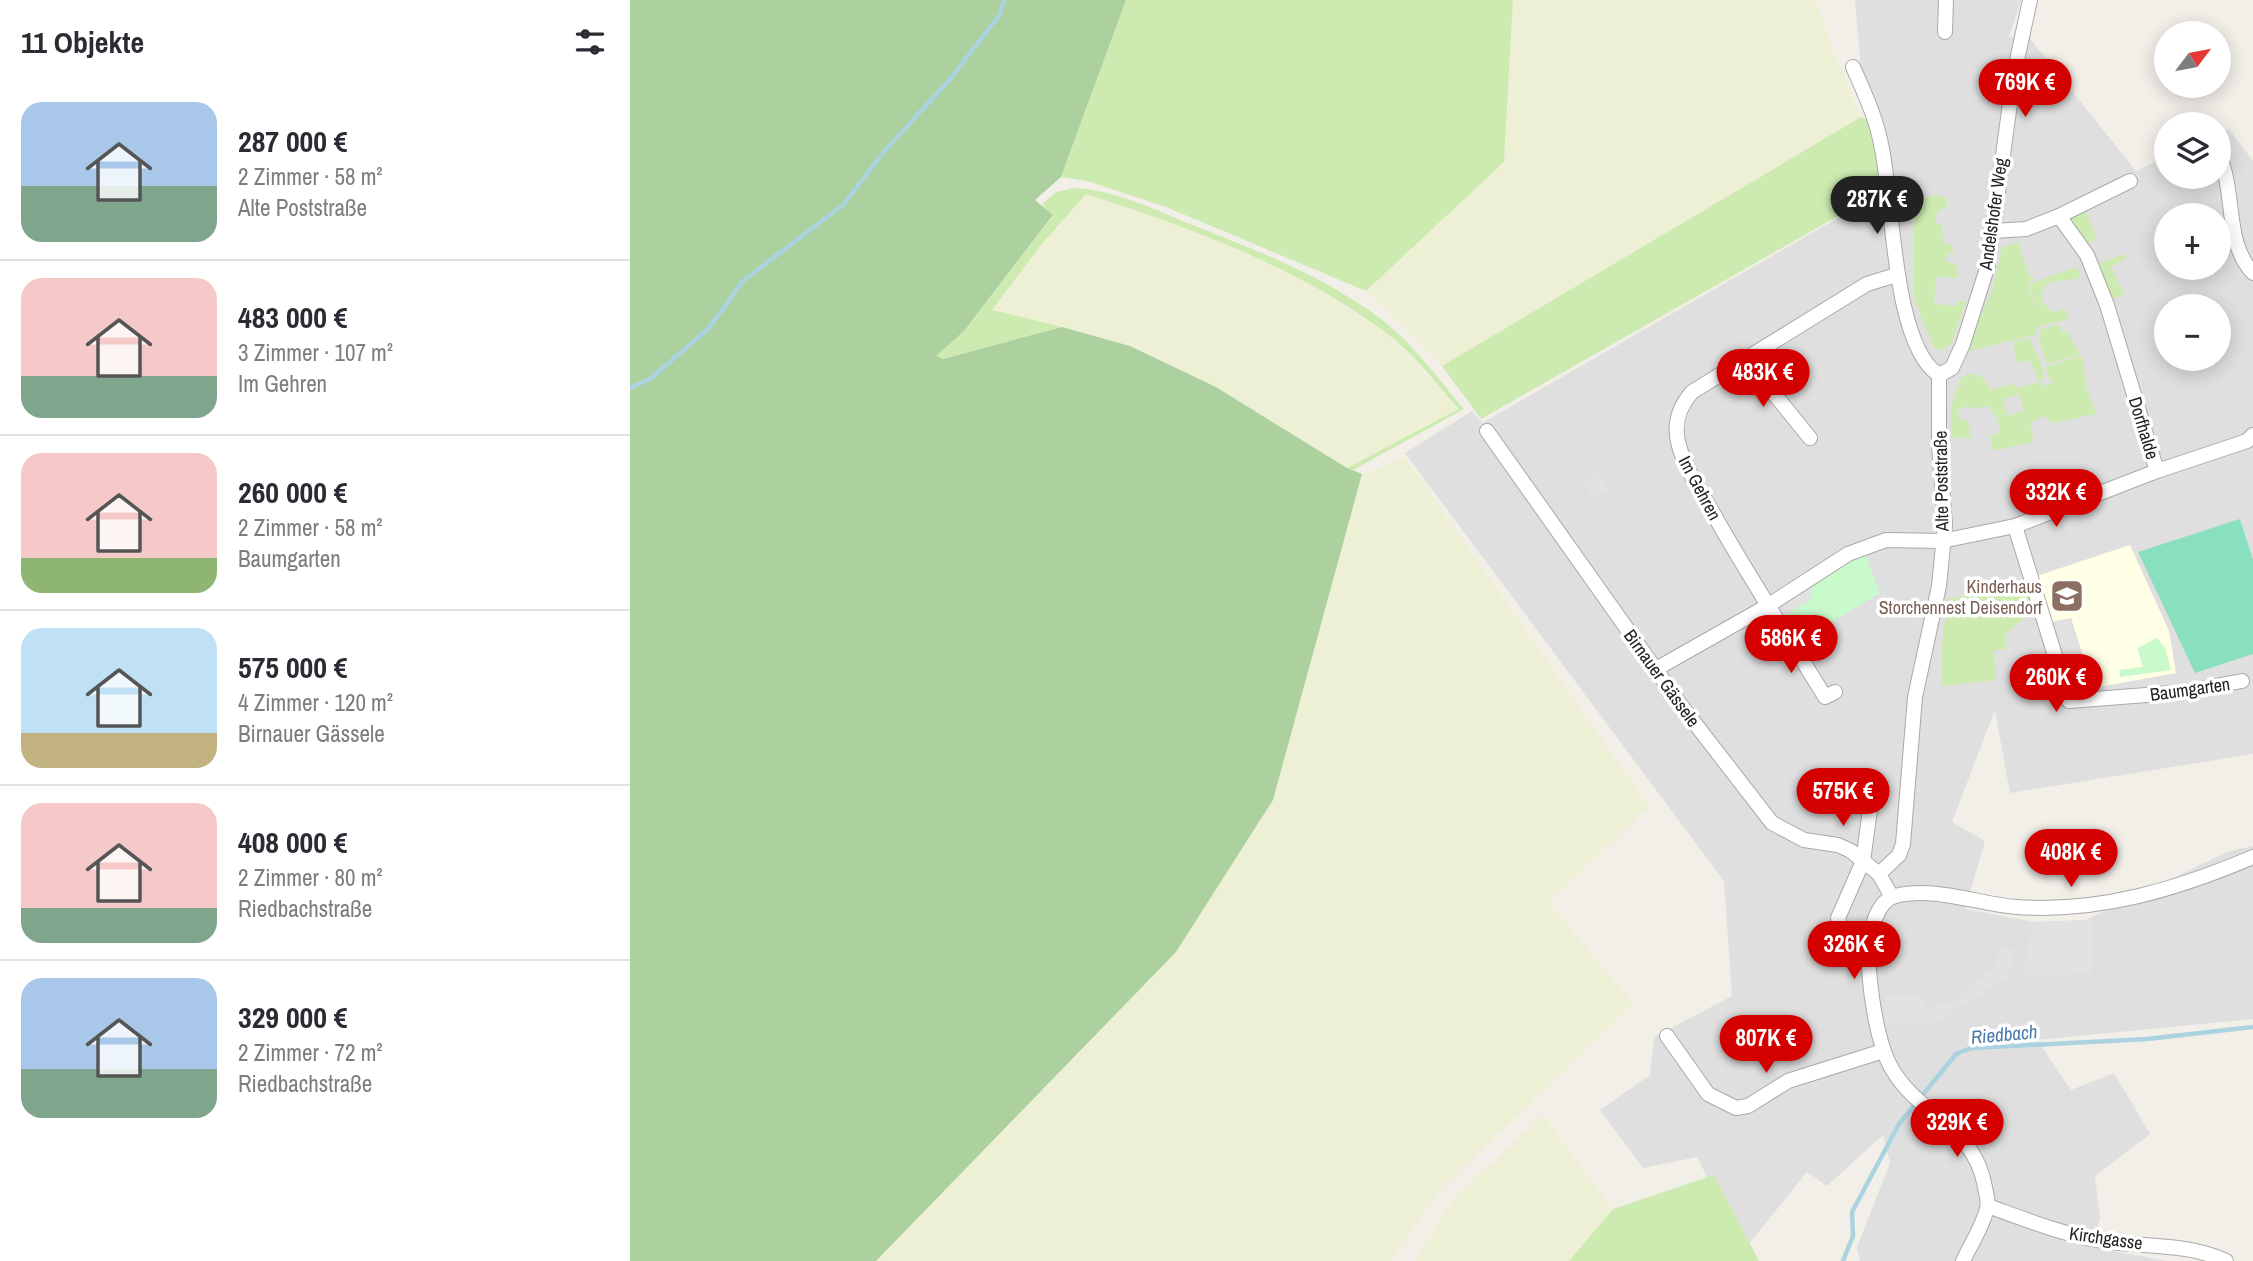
<!DOCTYPE html>
<html lang="de">
<head>
<meta charset="utf-8">
<style>
  :root { --surface:#fff; --page:#f2f2f3; --text:#2b2b33; --muted:#7c7c81; --line:#e1e1e2; --accent:#d40000 }
  body { margin:0; font-family:"Archivo Narrow",sans-serif; background:var(--page); color:var(--text); height:100vh; display:flex; flex-direction:column; font-size:26px; white-space:nowrap }
  * { box-sizing:border-box; margin:0 }
  p { font-size:23px; color:var(--muted) }
  .icon { flex:none; width:38px; height:38px; fill:none; stroke:currentColor; stroke-width:2; stroke-linecap:round; stroke-linejoin:round }
  .map { position:relative; flex:1; overflow:hidden }
  .details { display:flex; flex-direction:column; background:var(--surface); width:630px }
  .details>* { flex:none }
  .needle { width:46px; rotate:58deg }
  .controls { position:absolute; left:1524px; top:21px; display:grid; gap:14px }
  .controls a { display:grid; place-items:center; width:77px; height:77px; border-radius:50%; background:var(--surface); box-shadow:0 4px 18px #0003; font-size:35px }
  .price { position:absolute; translate:-50% -60px; padding:0 16px; border-radius:24px; background:var(--accent); color:#fff; font-size:23px; line-height:46px; filter:drop-shadow(0 2px 4px #0008) }
  .price::after { content:''; position:absolute; left:50%; top:42px; width:21px; height:16px; margin-left:-10px; background:inherit; clip-path:polygon(0 0,100% 0,50% 100%) }
  .price.on { background:#222; color:#fff }
  ul { padding:0; list-style:none }
  li { display:flex; align-items:center; gap:21px; height:175px; padding:0 21px }
  li+li { border-top:2px solid var(--line) }
  li span { display:grid; place-items:center; flex:none; width:196px; height:140px; border-radius:21px; color:#555 }
  li>.icon { margin-inline-start:auto }
  span .icon { width:84px; height:84px; fill:#fffc; stroke-width:1 }
  li b { font-size:30px }
  h2 { display:flex; justify-content:space-between; align-items:center; height:84px; padding:0 21px; font-size:30px }
  main { display:flex; flex:1; min-height:0 }
  .map>svg:first-child { display:block }
  .residential { fill:#e0dfdf; fill-rule:evenodd }
  .education { fill:#ffffe5 }
  .farmland { fill:#eef0d5 }
  .grass { fill:#cdebb0; fill-rule:evenodd }
  .forest { fill:#add19e }
  .park { fill:#c8facc }
  .pitch { fill:#88e0be }
  .parking { fill:#e2e2e2 }
  .lines { fill:none; stroke-linecap:round; stroke-linejoin:round }
  .stream { stroke:#aad3df; stroke-width:4.5 }
  .minor-casing { stroke:#a9a9a9; stroke-width:16 }
  .minor { stroke:#fff; stroke-width:14 }
  .labels { text-anchor:middle; dominant-baseline:central; stroke-width:7; stroke-linejoin:round; paint-order:stroke }
  .street-label { font-size:18px; fill:#222; stroke:#fff }
  .education-label { font-size:18px; fill:#785e54; stroke:#fff; text-anchor:end }
  .water-label { font-size:19px; font-style:italic; fill:#4a7aab; stroke:#fff }
</style>
</head>
<body>
<main>
<section class="details">
<h2>11 Objekte<svg class="icon" aria-label="filters" viewBox="0 0 24 24"><path d="M4 7h16M4 17h16"/><circle cx="9" cy="7" r="2"/><circle cx="15" cy="17" r="2"/></svg></h2>
<ul>
<li><span style="background:linear-gradient(#a9c7e8 60%,#7fa58c 0)"><svg class="icon" aria-label="home" viewBox="0 0 24 24"><path d="M3 11l9-7 9 7M6 9v11h12V9"/></svg></span><div><b>287 000 €</b><p>2 Zimmer · 58 m²</p><p>Alte Poststraße</p></div></li>
<li><span style="background:linear-gradient(#f6c9c9 70%,#7fa58c 0)"><svg class="icon" aria-label="home" viewBox="0 0 24 24"><path d="M3 11l9-7 9 7M6 9v11h12V9"/></svg></span><div><b>483 000 €</b><p>3 Zimmer · 107 m²</p><p>Im Gehren</p></div></li>
<li><span style="background:linear-gradient(#f6c9c9 75%,#8fb573 0)"><svg class="icon" aria-label="home" viewBox="0 0 24 24"><path d="M3 11l9-7 9 7M6 9v11h12V9"/></svg></span><div><b>260 000 €</b><p>2 Zimmer · 58 m²</p><p>Baumgarten</p></div></li>
<li><span style="background:linear-gradient(#bfe0f5 75%,#c2b280 0)"><svg class="icon" aria-label="home" viewBox="0 0 24 24"><path d="M3 11l9-7 9 7M6 9v11h12V9"/></svg></span><div><b>575 000 €</b><p>4 Zimmer · 120 m²</p><p>Birnauer Gässele</p></div></li>
<li><span style="background:linear-gradient(#f6c9c9 75%,#7fa58c 0)"><svg class="icon" aria-label="home" viewBox="0 0 24 24"><path d="M3 11l9-7 9 7M6 9v11h12V9"/></svg></span><div><b>408 000 €</b><p>2 Zimmer · 80 m²</p><p>Riedbachstraße</p></div></li>
<li><span style="background:linear-gradient(#a9c7e8 65%,#7fa58c 0)"><svg class="icon" aria-label="home" viewBox="0 0 24 24"><path d="M3 11l9-7 9 7M6 9v11h12V9"/></svg></span><div><b>329 000 €</b><p>2 Zimmer · 72 m²</p><p>Riedbachstraße</p></div></li>
</ul>
</section>
<div class="map">
<svg width="1623" height="1261" viewBox="0 0 1623 1261">
  <rect width="100%" height="100%" fill="#f2efe9"/>
  <path class="residential" d="M1225 0H1391L1379 37 1398 36 1506 171 1536 157V177H1589V134L1599 129 1623 161V754L1380 793 1365 710 1322 822 1355 841 1335 909 1404 922 1456 920 1599 851 1623 846V1019L1407 1040 1441 1090 1484 1073 1520 1134 1465 1176 1470 1218 1463 1247 1536 1261H1230L1227 1247 1260 1163 1253 1135 1197 1186 1177 1172 1114 1250 1067 1157 1013 1168 970 1110 1020 1075 1024 1037 1102 996 1094 881 775 453 842 411 852 423 1253 192 1242 119 1235 112ZM1536 215H1589V268H1536ZM1536 306H1589V359H1536Z"/>
  <path class="education" d="M1500 545 1539 631 1546 673 1463 688 1441 618 1421 622 1407 576Z"/>
  <g class="farmland">
    <path d="M883 0H1186L1203 51 1231 117 812 366 736 291 874 162Z"/>
    <path d="M456 194 537 220 654 268 757 333 829 409 717 468 586 387 500 346 362 311 411 245Z"/>
    <path d="M775 457 1019 807 919 902 1003 1004 812 1188 760 1261H246L546 952 643 800 732 474Z"/>
    <path d="M913 1115 983 1209 939 1261H785L822 1201Z"/>
  </g>
  <g class="grass">
    <path d="M496 0H883L874 162 736 291 536 207 457 181 431 177Z"/>
    <path d="M1231 117 1239 121 1252 191 851 419 812 366Z"/>
    <path d="M443 188C482 189 524 209 560 224 628 251 695 276 755 322 785 346 809 380 834 409L723 470 717 468 829 409C806 384 783 352 755 332 665 266 562 228 456 194L411 245 362 310 432 327 312 359 305 356 334 331 423 216 412 204 426 192Z"/>
    <path d="M1307 195 1318 198 1315 209H1309L1305 218 1306 223 1311 224 1314 244H1321L1324 249 1323 254 1317 252 1316 261 1328 266V278L1306 277 1304 304 1327 306 1328 301H1336L1322 342 1312 351 1303 347 1284 298V208L1291 198Z"/>
    <path d="M1454 207 1467 239 1455 245 1439 221 1440 214Z"/>
    <path d="M1388 242 1399 276 1404 279 1399 282 1404 312 1401 283 1447 267 1451 278 1419 282 1411 293 1412 301 1421 312 1435 309 1439 319 1408 327 1405 335 1335 352 1363 287 1372 247Z"/>
    <path d="M1495 254 1497 258 1481 267 1494 295 1483 299 1468 264Z"/>
    <path d="M1429 325 1432 333 1438 332 1450 354 1417 364 1408 337 1411 329Z"/>
    <path d="M1399 338 1411 362 1414 380 1407 379 1401 361 1386 362 1383 342Z"/>
    <path d="M1452 355 1456 386 1466 414 1422 423 1413 416 1400 423 1404 442 1363 451 1360 436 1370 432 1366 414 1362 413 1360 406 1340 409 1339 406 1328 409 1330 421 1338 420 1341 438 1321 437V409L1327 387 1333 388 1328 383 1333 376 1345 373 1348 378 1353 376 1360 390 1382 384 1387 388 1408 382 1415 386 1442 375 1421 383 1415 367ZM1389 394 1394 411 1378 416 1373 399Z"/>
    <path d="M1393 584 1404 610 1375 634V649L1364 651 1366 680 1312 686V645L1317 599Z"/>
    <path d="M1084 1175 1129 1261H939L983 1209Z"/>
  </g>
  <path class="forest" d="M0 0H496L431 177 405 200 423 215 334 331 306 356 313 359 432 327 500 346 586 387 717 468 732 474 643 800 546 952 246 1261H0Z"/>
  <g class="park">
    <path d="M1235 554 1250 593 1169 642 1153 616 1180 600 1182 584Z"/>
    <path d="M1527 638 1535 648 1541 670 1490 677V670L1513 667 1507 648Z"/>
  </g>
  <path class="pitch" d="M1610 519 1623 560V654L1565 673 1508 552Z"/>
  <g class="parking">
    <path d="M969 472 979 489 963 498 953 481Z"/>
    <path d="M1182 584 1180 600 1153 616 1147 606Z"/>
    <path d="M1439 621 1460 688 1447 692 1425 625Z"/>
    <path d="M1461 920 1462 973 1392 978 1404 922Z"/>
    <path d="M1371 948 1386 950 1377 978 1305 1023 1255 1024 1256 997H1290L1298 1008 1322 1002 1361 970Z"/>
  </g>
  <g class="lines">
    <g class="stream">
      <path d="M0 388 20 379 79 328 113 281 214 204 251 155 321 78 370 14 374 0"/>
      <path d="M1213 1261 1223 1236 1222 1212 1269 1124 1326 1054 1341 1048 1517 1039 1623 1027"/>
    </g>
    <defs>
      <g id="minor">
        <path d="M1315 32 1316 0"/>
        <path d="M1223 67C1235 94 1247 120 1252 149 1263 202 1263 346 1309 375"/>
        <path d="M1589 155C1606 193 1594 242 1623 273"/>
        <path d="M1429 216 1500 181"/>
        <path d="M1363 231 1396 229 1429 216 1457 255 1477 305 1527 471"/>
        <path d="M1124 355 1141 390 1180 438"/>
        <path d="M1309 375 1322 368 1333 344 1358 265 1384 74 1400 0"/>
        <path d="M857 431 1053 708 1142 823 1174 840 1208 845 1221 851 1249 874 1262 897"/>
        <path d="M1385 526 1439 701 1555 692 1612 681"/>
        <path d="M1026 669 1139 605 1218 554 1256 540 1312 541 1385 526 1527 471 1617 441 1623 435"/>
        <path d="M1205 692 1195 697C1158 636 1118 576 1083 513 1071 492 1056 470 1049 446 1043 425 1048 408 1062 392L1237 284 1266 275"/>
        <path d="M1249 874 1269 855 1273 844 1285 697 1309 586 1315 525 1309 446V375"/>
        <path d="M1239 951 1213 936 1208 918 1233 861 1243 788"/>
        <path d="M1037 1036 1078 1094 1106 1108 1118 1106 1158 1081 1253 1051"/>
        <path d="M1358 1206C1394 1219 1429 1233 1467 1240 1510 1248 1556 1242 1596 1261"/>
        <path d="M1333 1261C1341 1244 1353 1226 1357 1208 1359 1202 1356 1193 1355 1187 1344 1125 1290 1117 1262 1069 1246 1042 1237 977 1239 945 1241 929 1247 901 1265 896 1304 886 1348 904 1386 907 1469 913 1548 889 1623 857"/>
      </g>
    </defs>
    <use href="#minor" class="minor-casing"/>
    <use href="#minor" class="minor"/>
  </g>
  <defs>
    <symbol id="school-square" viewBox="-11 -11 22 22"><rect x="-9" y="-9" width="18" height="18" rx="4" fill="#8d6e63" stroke="#fff"/><path d="M0-5L7-2L0 1L-7-2ZM-4 1L0 2.5L4 1V4Q0 6-4 4Z" fill="#fff"/></symbol>
  </defs>
  <g fill-rule="evenodd">
    <use href="#school-square" x="1418" y="577" width="38" height="38"/>
  </g>
  <g class="labels">
    <g class="street-label">
      <text transform="translate(1363 214) rotate(-82)">Andelshofer Weg</text>
      <text transform="translate(1514 428) rotate(73)">Dorfhalde</text>
      <text transform="translate(1311 481) rotate(-91)">Alte Poststraße</text>
      <text transform="translate(1070 488) rotate(62)">Im Gehren</text>
      <text transform="translate(1032 678) rotate(54)">Birnauer Gässele</text>
      <text transform="translate(1560 689) rotate(-8)">Baumgarten</text>
      <text transform="translate(1476 1238) rotate(8)">Kirchgasse</text>
    </g>
    <g class="education-label">
      <text x="1412" y="586">Kinderhaus<tspan x="1412" dy="21">Storchennest Deisendorf</tspan></text>
    </g>
    <g class="water-label">
      <text transform="translate(1374 1034) rotate(-5)">Riedbach</text>
    </g>
  </g>
</svg>
<div class="controls">
<a><svg class="needle" viewBox="-14 -14 28 28"><path d="M0-13l5 13h-10z" fill="#e53935"/><path d="M0 13l5-13h-10z" fill="#7c7c81"/></svg></a>
<a><svg class="icon" aria-label="layers" viewBox="0 0 24 24"><path d="M12 4l9 5-9 5-9-5zM3 14l9 5 9-5"/></svg></a>
<a>+</a>
<a>−</a>
</div>
<b class="price" style="left:1395px;top:119px">769K €</b>
<b class="price on" style="left:1247px;top:236px">287K €</b>
<b class="price" style="left:1133px;top:409px">483K €</b>
<b class="price" style="left:1426px;top:529px">332K €</b>
<b class="price" style="left:1161px;top:675px">586K €</b>
<b class="price" style="left:1426px;top:714px">260K €</b>
<b class="price" style="left:1213px;top:828px">575K €</b>
<b class="price" style="left:1441px;top:889px">408K €</b>
<b class="price" style="left:1224px;top:981px">326K €</b>
<b class="price" style="left:1136px;top:1075px">807K €</b>
<b class="price" style="left:1327px;top:1159px">329K €</b>
</div>
</main>
</body>
</html>
